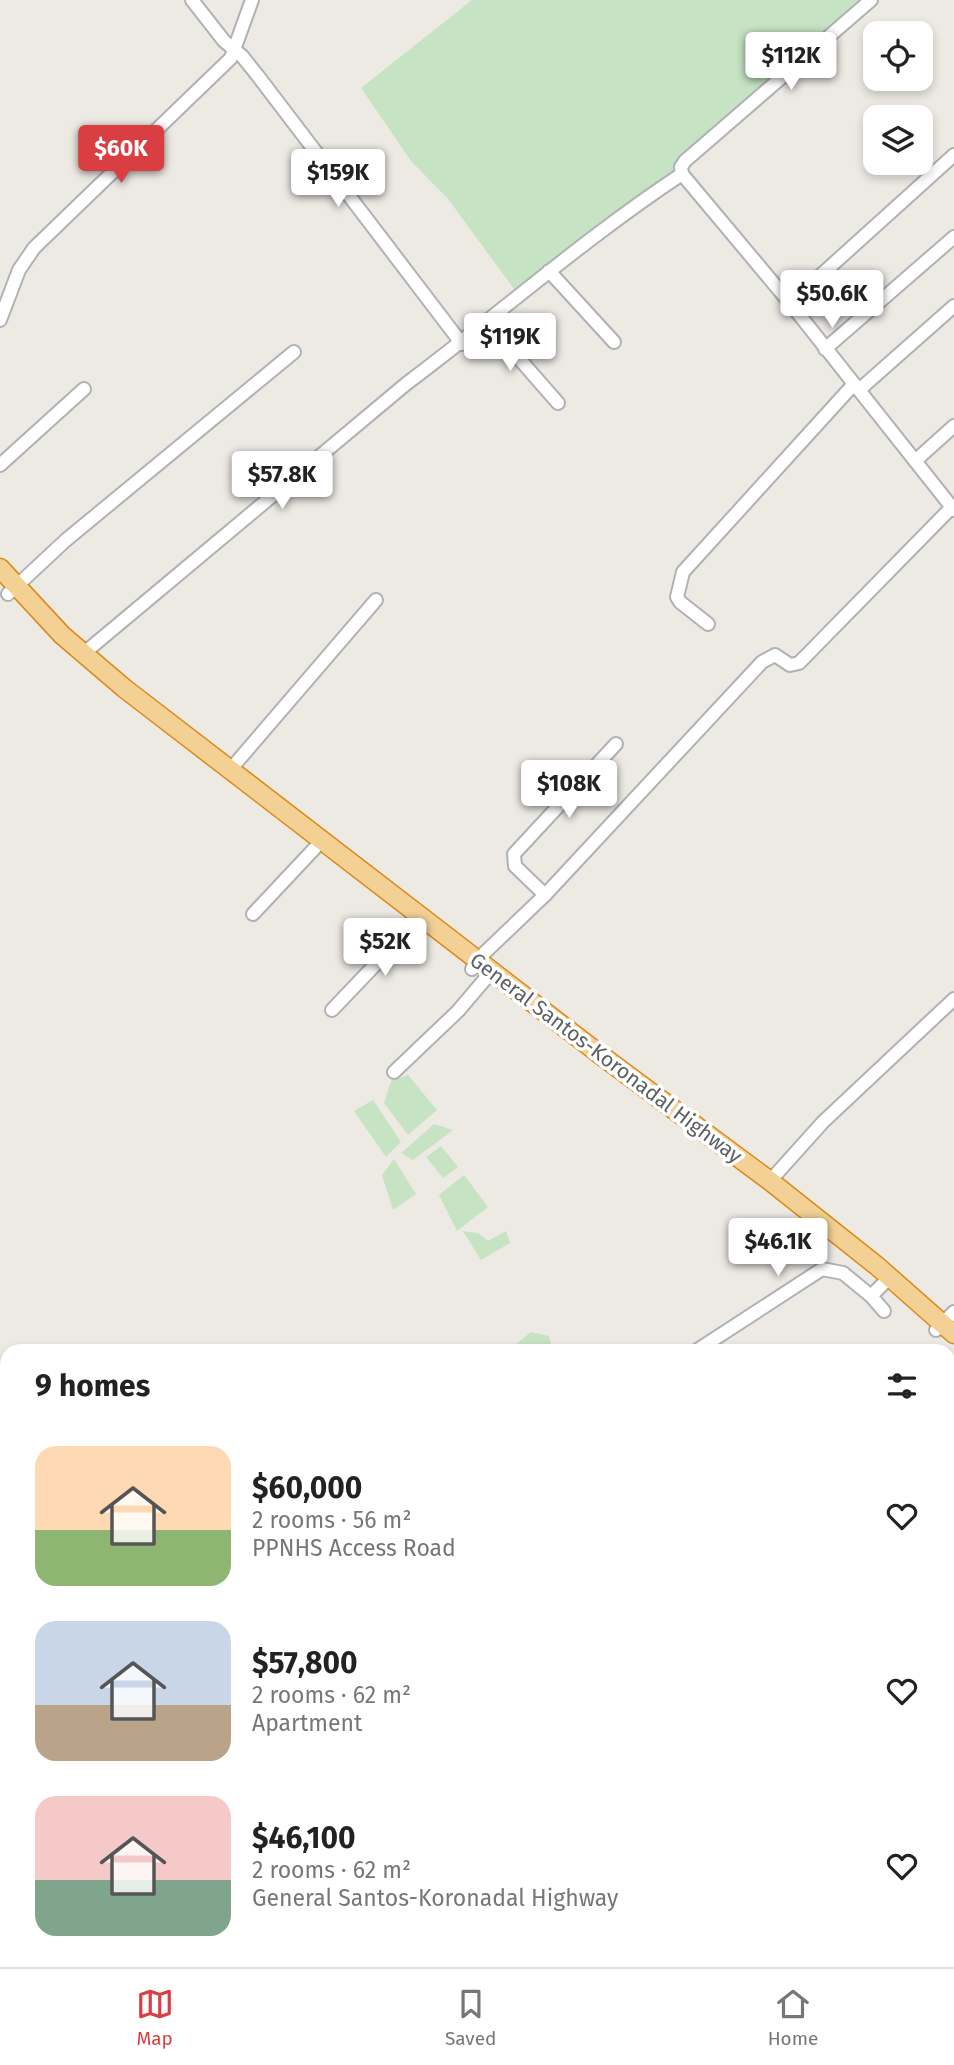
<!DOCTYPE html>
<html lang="en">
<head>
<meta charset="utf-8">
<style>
  :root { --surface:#fff; --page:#f6f6f6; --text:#222; --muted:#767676; --line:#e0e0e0; --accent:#d93e43 }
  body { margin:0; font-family:"Fira Sans",sans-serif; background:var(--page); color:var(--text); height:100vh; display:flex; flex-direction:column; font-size:26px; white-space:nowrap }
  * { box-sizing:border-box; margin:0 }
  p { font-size:23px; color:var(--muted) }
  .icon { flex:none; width:38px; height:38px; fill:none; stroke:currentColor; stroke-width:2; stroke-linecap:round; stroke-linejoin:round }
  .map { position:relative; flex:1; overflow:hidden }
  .drawer { position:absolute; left:0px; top:1344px; width:956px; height:623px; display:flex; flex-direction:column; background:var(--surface); border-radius:21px 21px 0 0; box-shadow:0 4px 10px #0003 }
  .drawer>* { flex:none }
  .buttons { position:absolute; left:863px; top:21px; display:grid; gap:14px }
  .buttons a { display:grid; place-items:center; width:70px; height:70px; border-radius:14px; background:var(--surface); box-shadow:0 4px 10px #0003; font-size:35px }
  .price { position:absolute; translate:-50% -60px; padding:0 16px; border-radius:7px; background:#fff; color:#222; font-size:23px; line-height:46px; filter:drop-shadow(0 2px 4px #0008) }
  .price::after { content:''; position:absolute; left:50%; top:42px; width:21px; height:16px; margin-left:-10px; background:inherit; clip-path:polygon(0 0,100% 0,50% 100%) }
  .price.selected { background:var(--accent); color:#fff }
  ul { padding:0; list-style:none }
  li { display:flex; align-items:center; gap:21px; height:175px; padding:0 35px }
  li span { display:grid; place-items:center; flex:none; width:196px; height:140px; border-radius:21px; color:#555 }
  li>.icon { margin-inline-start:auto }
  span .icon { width:84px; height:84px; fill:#fffc; stroke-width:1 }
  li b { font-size:30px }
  h2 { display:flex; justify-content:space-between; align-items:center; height:84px; padding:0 35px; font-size:30px }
  .menu { display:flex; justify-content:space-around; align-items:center; height:98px; border-top:2px solid var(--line); background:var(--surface); font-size:19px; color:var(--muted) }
  .menu a { display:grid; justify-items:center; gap:4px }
  .menu .selected { color:var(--accent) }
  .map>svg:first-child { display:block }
  .green { fill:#c6e3c3 }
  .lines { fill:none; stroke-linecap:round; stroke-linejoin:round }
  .river { stroke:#aadef7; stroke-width:14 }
  .minor-casing { stroke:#afb2b5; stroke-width:16 }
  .highway-casing { stroke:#dd8815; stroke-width:21 }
  .minor { stroke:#fff; stroke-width:12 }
  .highway { stroke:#f3d195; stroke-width:18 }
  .labels { text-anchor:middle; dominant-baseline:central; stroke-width:7; stroke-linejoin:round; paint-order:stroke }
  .street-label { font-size:21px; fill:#5c6063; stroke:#fff }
</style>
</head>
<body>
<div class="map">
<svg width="954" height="1967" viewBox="0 0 954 1967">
  <rect width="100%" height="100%" fill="#edeae4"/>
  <g class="green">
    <path d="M472 0H862L677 161 674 172 517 293 448 199 411 161 361 88Z"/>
    <path d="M408 1075 437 1110 408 1135 384 1103 391 1081Z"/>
    <path d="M373 1100 401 1142 386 1157 354 1111Z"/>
    <path d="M434 1124 453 1130 413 1160 401 1153Z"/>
    <path d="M441 1146 458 1167 443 1178 426 1157Z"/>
    <path d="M394 1159 416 1194 393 1210 382 1175Z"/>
    <path d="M464 1175 488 1207 457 1231 439 1195Z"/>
    <path d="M463 1231 478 1233 488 1241 506 1231 510 1243 481 1260Z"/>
    <path d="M531 1332 549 1336 553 1351H513L515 1345Z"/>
    <path d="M954 1662V1883L948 1869V1665Z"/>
  </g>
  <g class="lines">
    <g class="river">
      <path d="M0 1707 7 1726"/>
      <path d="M78 1967V1960"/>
    </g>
    <defs>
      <g id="minor">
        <path d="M192 0 224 41 242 56 258 76 462 344"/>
        <path d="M682 174 790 303 954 510"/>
        <path d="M682 174 681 167 685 161 871 0"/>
        <path d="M549 271 614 342"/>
        <path d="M790 303 954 155"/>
        <path d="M0 320 19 270 34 248 231 58 252 0"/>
        <path d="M487 322 558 403"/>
        <path d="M825 349 954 237"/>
        <path d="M859 390 954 306"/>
        <path d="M915 461 954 426"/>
        <path d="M0 465 84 389"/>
        <path d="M8 594 66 540 294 352"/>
        <path d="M708 624 680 602 677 597 683 572 854 384"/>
        <path d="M83 654 406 384C498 315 585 238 682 174"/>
        <path d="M230 770 376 600"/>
        <path d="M545 895 515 866 514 854 616 744"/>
        <path d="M253 914 315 848"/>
        <path d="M472 969 477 960 545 895 762 662 775 655 790 665 799 663 952 507"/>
        <path d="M332 1010 414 924"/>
        <path d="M394 1072 458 1011 492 971"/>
        <path d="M770 1181 823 1122 954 999"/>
        <path d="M871 1296 884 1311"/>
        <path d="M936 1330 954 1312"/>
        <path d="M696 1351 822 1269 843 1273 871 1296 884 1283"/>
        <path d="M948 1388 954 1385"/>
        <path d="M948 1473 954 1479"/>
        <path d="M948 1525 954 1522"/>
        <path d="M0 1817 7 1819"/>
        <path d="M948 1893 954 1908"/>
        <path d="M948 1955 954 1952"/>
        <path d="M297 1967V1960"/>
        <path d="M925 1967 938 1960"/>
      </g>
      <path id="highway" d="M0 568 62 635 124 688 602 1056 770 1181 877 1266 954 1334"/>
    </defs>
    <use href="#minor" class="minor-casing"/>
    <use href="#highway" class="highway-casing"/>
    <use href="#minor" class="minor"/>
    <use href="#highway" class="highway"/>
  </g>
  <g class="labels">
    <g class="street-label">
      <text transform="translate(606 1058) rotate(37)">General Santos-Koronadal Highway</text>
    </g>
  </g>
</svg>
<div class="buttons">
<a><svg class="icon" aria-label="locate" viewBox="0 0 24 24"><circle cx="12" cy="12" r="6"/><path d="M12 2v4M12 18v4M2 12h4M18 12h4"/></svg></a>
<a><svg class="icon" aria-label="layers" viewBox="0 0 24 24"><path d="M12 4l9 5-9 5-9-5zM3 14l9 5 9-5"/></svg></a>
</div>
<b class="price" style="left:791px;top:92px">$112K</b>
<b class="price selected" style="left:121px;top:185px">$60K</b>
<b class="price" style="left:338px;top:209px">$159K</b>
<b class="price" style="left:832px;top:330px">$50.6K</b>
<b class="price" style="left:510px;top:373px">$119K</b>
<b class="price" style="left:282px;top:511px">$57.8K</b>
<b class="price" style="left:569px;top:820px">$108K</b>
<b class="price" style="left:385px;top:978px">$52K</b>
<b class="price" style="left:778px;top:1278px">$46.1K</b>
<section class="drawer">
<h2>9 homes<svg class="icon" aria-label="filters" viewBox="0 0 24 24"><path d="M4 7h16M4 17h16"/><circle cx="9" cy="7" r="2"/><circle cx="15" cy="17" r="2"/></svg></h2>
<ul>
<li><span style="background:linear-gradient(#ffd9b3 60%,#8fb573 0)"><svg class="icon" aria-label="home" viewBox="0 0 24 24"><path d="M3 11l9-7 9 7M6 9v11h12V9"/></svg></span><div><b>$60,000</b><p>2 rooms · 56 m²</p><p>PPNHS Access Road</p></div><svg class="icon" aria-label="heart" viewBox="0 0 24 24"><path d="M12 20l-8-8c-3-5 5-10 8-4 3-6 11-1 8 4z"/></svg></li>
<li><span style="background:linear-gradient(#c9d6e8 60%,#b9a48a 0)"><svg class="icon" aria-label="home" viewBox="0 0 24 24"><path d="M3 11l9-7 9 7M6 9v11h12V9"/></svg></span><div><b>$57,800</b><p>2 rooms · 62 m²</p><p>Apartment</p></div><svg class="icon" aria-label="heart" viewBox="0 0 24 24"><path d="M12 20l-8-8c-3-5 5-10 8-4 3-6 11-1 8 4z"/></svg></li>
<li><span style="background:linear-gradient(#f6c9c9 60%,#7fa58c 0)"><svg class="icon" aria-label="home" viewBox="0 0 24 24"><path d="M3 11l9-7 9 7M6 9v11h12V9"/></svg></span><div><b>$46,100</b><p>2 rooms · 62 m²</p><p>General Santos-Koronadal Highway</p></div><svg class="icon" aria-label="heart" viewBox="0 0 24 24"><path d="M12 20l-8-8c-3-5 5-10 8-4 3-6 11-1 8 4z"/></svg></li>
</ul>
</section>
</div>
<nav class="menu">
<a class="selected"><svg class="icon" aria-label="map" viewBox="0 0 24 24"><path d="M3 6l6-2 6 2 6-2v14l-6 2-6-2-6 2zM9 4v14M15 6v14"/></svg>Map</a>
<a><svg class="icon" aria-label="saved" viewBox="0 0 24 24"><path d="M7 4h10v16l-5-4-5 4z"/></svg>Saved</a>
<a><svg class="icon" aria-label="home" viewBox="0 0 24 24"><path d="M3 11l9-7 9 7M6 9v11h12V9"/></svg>Home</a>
</nav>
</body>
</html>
